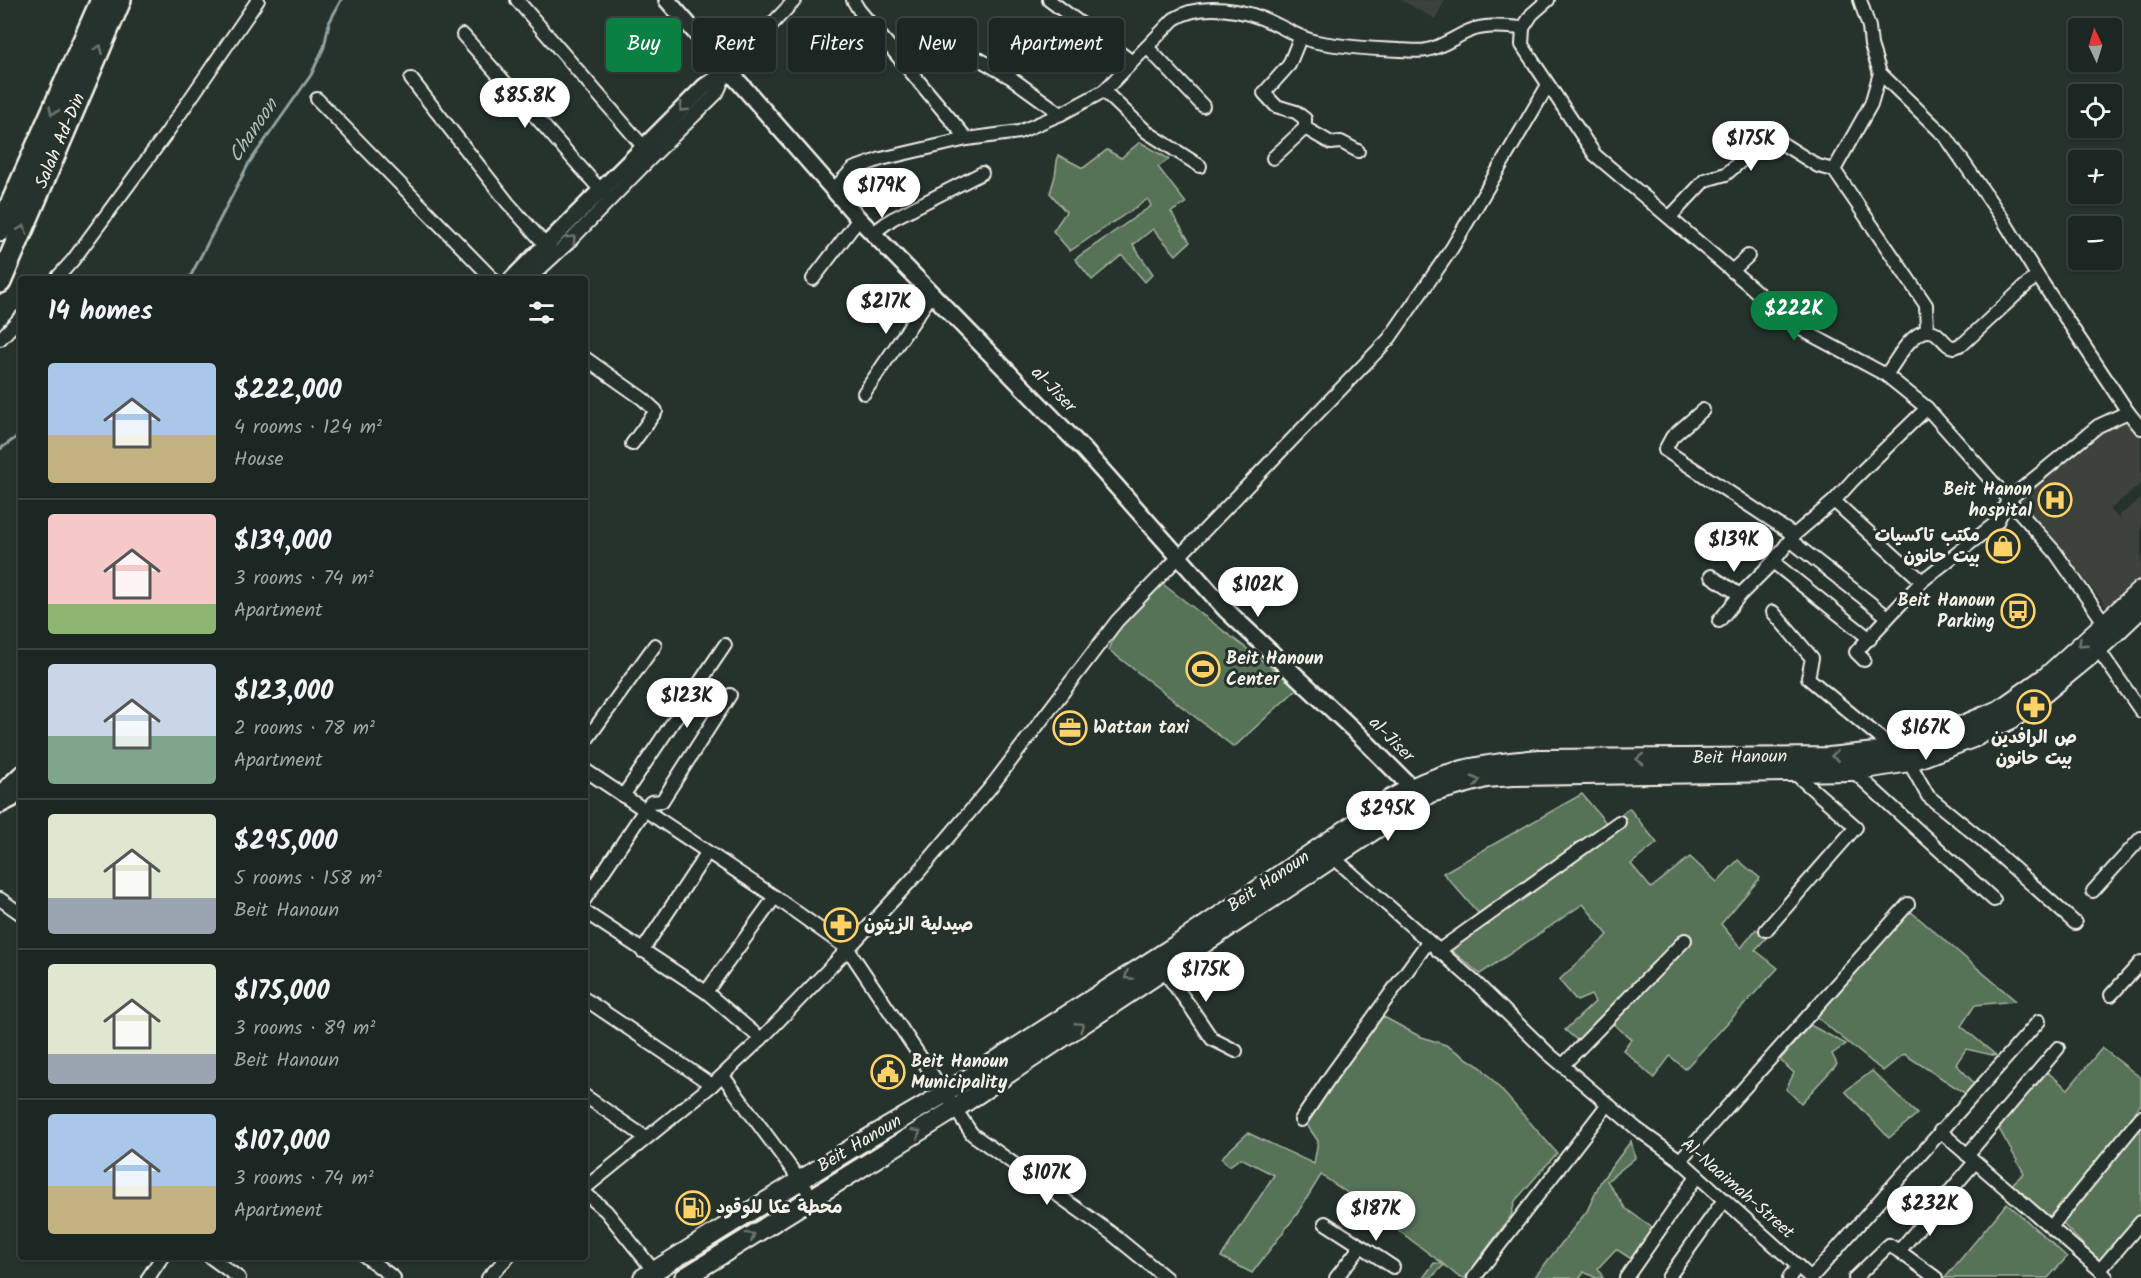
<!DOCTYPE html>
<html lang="en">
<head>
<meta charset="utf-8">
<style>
  :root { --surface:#1c2622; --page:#252e2a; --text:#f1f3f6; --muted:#a0a5a5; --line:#3a4340; --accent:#0b8043 }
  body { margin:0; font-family:Kalam,"Playpen Sans Arabic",sans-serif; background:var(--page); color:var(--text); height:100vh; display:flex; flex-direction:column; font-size:22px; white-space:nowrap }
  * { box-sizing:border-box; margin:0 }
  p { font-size:20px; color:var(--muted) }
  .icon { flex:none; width:33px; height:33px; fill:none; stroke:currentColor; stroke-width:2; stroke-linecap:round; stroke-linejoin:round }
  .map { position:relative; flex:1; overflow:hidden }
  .drawer { position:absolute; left:18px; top:276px; width:570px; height:984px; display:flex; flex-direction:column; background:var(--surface); border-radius:6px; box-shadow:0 2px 4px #0004,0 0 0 2px var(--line) }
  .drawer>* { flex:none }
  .top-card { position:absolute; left:606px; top:18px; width:570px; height:54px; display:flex; gap:12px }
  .needle { width:39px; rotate:356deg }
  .fabs { position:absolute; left:2068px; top:18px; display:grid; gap:12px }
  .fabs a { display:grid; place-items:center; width:54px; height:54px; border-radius:6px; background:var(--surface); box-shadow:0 2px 4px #0004,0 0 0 2px var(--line); font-size:30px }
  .price { position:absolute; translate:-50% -51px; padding:0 14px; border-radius:21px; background:#fff; color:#222; font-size:20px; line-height:39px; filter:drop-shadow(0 2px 3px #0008) }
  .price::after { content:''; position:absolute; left:50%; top:36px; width:18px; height:14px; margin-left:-9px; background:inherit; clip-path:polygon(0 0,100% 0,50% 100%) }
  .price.current { background:var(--accent); color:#fff }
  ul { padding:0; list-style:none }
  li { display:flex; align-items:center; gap:18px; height:150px; padding:0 30px }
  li+li { border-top:2px solid var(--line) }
  li span { display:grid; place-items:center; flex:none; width:168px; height:120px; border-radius:6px; color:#555 }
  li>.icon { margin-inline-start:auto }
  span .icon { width:72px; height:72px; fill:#fffc; stroke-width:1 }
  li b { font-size:26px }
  h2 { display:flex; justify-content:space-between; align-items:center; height:72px; padding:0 30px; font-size:26px }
  .pill { padding:0 21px; border-radius:6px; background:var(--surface); box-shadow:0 2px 4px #0004,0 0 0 2px var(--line); font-size:21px; line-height:54px }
  .pill.current { background:var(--accent); color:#fff }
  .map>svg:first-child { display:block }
  .built { fill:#3c423c }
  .green { fill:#577359; stroke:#a6b2a0; stroke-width:1.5 }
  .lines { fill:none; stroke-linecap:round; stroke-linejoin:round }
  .stream { stroke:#8fa3a1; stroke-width:3 }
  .minor-casing { stroke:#f4f1e8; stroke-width:16 }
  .tertiary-casing { stroke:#f4f1e8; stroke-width:20 }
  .secondary-casing { stroke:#f4f1e8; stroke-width:22 }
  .trunk-casing { stroke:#f4f1e8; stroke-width:26 }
  .minor { stroke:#26332d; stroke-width:12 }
  .tertiary { stroke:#26332d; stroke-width:15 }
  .secondary { stroke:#26332d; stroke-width:18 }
  .trunk { stroke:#26332d; stroke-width:21 }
  .oneway { stroke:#6e766e }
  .labels { text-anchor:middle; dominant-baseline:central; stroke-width:6; stroke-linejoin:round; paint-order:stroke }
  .street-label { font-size:18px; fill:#f4f1e8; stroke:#26332d }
  .poi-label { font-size:18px; font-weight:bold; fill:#f4f1e8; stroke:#26332d; text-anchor:start }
  .water-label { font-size:20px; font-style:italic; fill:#b0bdb8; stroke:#26332d }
</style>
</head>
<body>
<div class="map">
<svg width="2141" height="1278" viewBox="0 0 2141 1278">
  <rect width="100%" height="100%" fill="#26332d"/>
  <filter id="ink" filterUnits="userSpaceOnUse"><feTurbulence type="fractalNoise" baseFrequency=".0167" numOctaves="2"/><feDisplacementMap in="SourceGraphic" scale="12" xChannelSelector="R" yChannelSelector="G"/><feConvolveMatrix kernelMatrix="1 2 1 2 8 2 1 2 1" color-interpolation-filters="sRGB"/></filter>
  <g filter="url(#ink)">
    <g class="built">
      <path d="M1401 0H1445L1435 19Z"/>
      <path d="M2120 407 2141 432V484L2110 509 2122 522 2119 516 2141 499V583L2111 612 2016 494Z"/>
    </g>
    <g class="green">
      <path d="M1140 142 1169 159 1158 167 1186 203 1171 212 1190 242 1176 255 1153 229 1133 245 1153 274 1145 282 1122 255 1092 280 1075 259 1151 206 1148 199 1070 251 1053 231 1066 212 1050 193 1055 176 1058 155 1083 168 1107 150 1121 158Z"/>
      <path d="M1160 582 1298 688 1234 747 1109 650 1117 630Z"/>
      <path d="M1582 794 1608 825 1629 808 1657 843 1631 864 1651 888 1690 857 1717 882 1738 860 1760 878 1721 924 1741 948 1756 929 1766 938 1755 950 1778 968 1685 1069 1670 1056 1654 1078 1623 1050 1631 1039 1612 1023 1585 1047 1565 1030 1595 1002 1591 995 1577 1001 1559 980 1608 935 1583 904 1480 974 1451 950 1487 923 1443 873Z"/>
      <path d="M1909 910 2016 1001 1975 1005 1961 1026 1997 1056 1966 1049 1956 1064 1975 1084 1966 1094 1904 1054 1883 1071 1814 1015Z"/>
      <path d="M1382 1016 1419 1036 1446 1045 1482 1068 1557 1153 1515 1201 1511 1216 1465 1278H1460L1444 1265 1431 1278H1423L1434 1263 1443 1264 1355 1198 1321 1175 1297 1214 1252 1273 1221 1257 1274 1175 1241 1158 1229 1166 1221 1158 1248 1133 1314 1164 1318 1141 1305 1122Z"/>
      <path d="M1810 1025 1846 1044 1832 1054 1837 1064 1801 1103 1786 1089 1794 1073 1780 1060Z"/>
      <path d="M2102 1048 2141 1078V1104L2112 1145 2060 1207 2047 1218 2010 1186 2024 1173 1998 1127 2046 1071 2068 1089Z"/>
      <path d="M1872 1071 1917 1114 1889 1138 1845 1091Z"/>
      <path d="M2141 1125V1214L2100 1262 2063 1224Z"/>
      <path d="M1631 1141 1635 1158 1607 1181 1625 1208 1654 1229 1633 1260 1616 1249 1598 1268 1603 1278H1596L1584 1272 1579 1278H1534L1587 1211 1601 1181Z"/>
      <path d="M2007 1203 2067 1257 2048 1278H1945Z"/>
    </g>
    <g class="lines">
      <g class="stream">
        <path d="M189 279 249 163 311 75 324 47 329 23 341 0"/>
        <path d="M0 449 21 434"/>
      </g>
      <defs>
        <g id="minor">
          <path d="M517 0 641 144 642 151 646 156"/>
          <path d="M853 0 859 10 967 139"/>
          <path d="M1049 0 1131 61"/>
          <path d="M1860 0 1869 27 1871 45 1880 73 1946 137 2004 221 2037 275 2128 412 2141 428"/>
          <path d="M1523 28 1522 45 1595 155 1750 286 1795 326 1886 375 1927 408 2055 552 2108 628"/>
          <path d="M463 35 605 195"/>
          <path d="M1147 47 1203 106"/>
          <path d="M972 55 1010 77 1061 114 1104 91 1174 19C1202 1 1247 10 1275 24 1290 31 1301 39 1317 42 1344 47 1372 49 1400 50 1408 50 1419 52 1427 50 1442 47 1455 37 1469 31 1486 24 1506 27 1523 28L1532 14 1548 0"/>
          <path d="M1880 73 1871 104 1834 170 1926 305 1927 331"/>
          <path d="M411 79 508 203 550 250"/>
          <path d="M1104 91 1147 132 1200 166"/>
          <path d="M317 99 493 279"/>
          <path d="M1305 128 1331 143 1341 142 1358 151"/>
          <path d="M1273 158 1305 128V119L1296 112 1276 106 1264 93 1289 65 1300 38"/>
          <path d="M833 190 853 169 881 159 967 139 1019 132 1061 114"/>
          <path d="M1670 217 1705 180 1726 174 1749 154 1775 139 1818 166 1834 170"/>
          <path d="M873 233 892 219 982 173"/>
          <path d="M1732 271 1748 256"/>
          <path d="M56 279 73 260 166 134 258 0"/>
          <path d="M529 279 568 243 649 160 717 93 727 71 795 0"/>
          <path d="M813 279 859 219"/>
          <path d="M0 339 21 317"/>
          <path d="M585 358 643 399 656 411 632 444"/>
          <path d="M1886 375C1895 363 1905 342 1919 334 1939 322 1943 349 1955 347 1958 346 1961 344 1964 343L2037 275"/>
          <path d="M864 393 932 294"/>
          <path d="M1703 410 1672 437 1665 450 1794 535"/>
          <path d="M1834 501 1922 581"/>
          <path d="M1790 540 1888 617"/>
          <path d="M1773 562 1870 639"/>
          <path d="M1711 576 1740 595"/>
          <path d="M1773 612 1812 658 1808 678 1909 762 1928 796 1981 839 2075 923"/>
          <path d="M1719 621 1740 595 1773 562 1794 535 1834 501 1853 480 1927 408"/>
          <path d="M2098 649 2141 711"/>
          <path d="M1864 660 1856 652 1922 581 1997 522 2008 500 2098 426 2128 412"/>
          <path d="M585 742 655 645"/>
          <path d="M585 770 775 897 848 949 972 1134 1111 1233 1166 1278"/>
          <path d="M1853 771 1994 900"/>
          <path d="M623 796 725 645"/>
          <path d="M1334 858 1478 985 1549 1054 1637 1129 1680 1160 1811 1278"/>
          <path d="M2093 891 2141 838"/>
          <path d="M0 899 21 914"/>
          <path d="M585 899 644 811 651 802 662 801 730 695"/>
          <path d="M585 912 706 992 761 1039"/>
          <path d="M1766 930 1856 827 1792 771"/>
          <path d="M642 951 707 853"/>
          <path d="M1438 951 1619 822"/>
          <path d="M1163 970 1189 1005 1212 1039 1236 1051"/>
          <path d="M706 992 775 897"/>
          <path d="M2111 995 2141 962"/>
          <path d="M585 999 712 1085"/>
          <path d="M1563 1065 1685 940"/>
          <path d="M723 1076 813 1198"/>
          <path d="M585 1096 645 1137"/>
          <path d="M1301 1120 1332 1074 1428 942"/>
          <path d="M1940 1131 2100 1270 2107 1278"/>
          <path d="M1967 1155 2058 1048"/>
          <path d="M1680 1160 1908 904"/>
          <path d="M585 1188 712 1085 761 1039 848 949 917 874 990 788 1117 621 1389 339 1452 248 1548 85"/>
          <path d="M585 1193 606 1211 654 1271"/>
          <path d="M1325 1223 1361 1246 1336 1278"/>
          <path d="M2051 1227 2141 1117"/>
          <path d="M1361 1246 1393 1267"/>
          <path d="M1899 1251 1936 1278"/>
          <path d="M210 1257 239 1278"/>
          <path d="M366 1257 394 1278"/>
          <path d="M2100 1270 2141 1222"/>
          <path d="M148 1278 162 1257"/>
          <path d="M488 1278 508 1257"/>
          <path d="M1474 1278 1608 1104"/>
          <path d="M1626 1278 1697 1176"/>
          <path d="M1668 1278 1724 1200"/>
          <path d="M1789 1278 1798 1266"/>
          <path d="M1811 1278 2039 1021"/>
          <path d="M1855 1278 1889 1245 1899 1251 1975 1162"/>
        </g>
        <g id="tertiary">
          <path d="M667 0 859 219 1084 450 1226 610 1358 734 1419 795"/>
          <path d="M512 279 704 87 727 71"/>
          <path d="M0 794 21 774"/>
          <path d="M0 805 12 799 21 790"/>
        </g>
        <g id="secondary">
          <path d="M643 1278 857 1145 944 1094 1184 940 1391 799C1439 770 1485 764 1540 759L1829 757 1894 750 1922 742 1999 710 2047 676 2141 590"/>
          <path d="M684 1278 955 1109 1430 793 1486 778 1513 776 1853 771 1909 762 1973 738 2014 718 2098 649 2141 608"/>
        </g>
        <g id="trunk">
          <path d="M0 230 102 0"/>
          <path d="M0 282 120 0"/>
        </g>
      </defs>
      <use href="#minor" class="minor-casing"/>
      <use href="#tertiary" class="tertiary-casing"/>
      <use href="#secondary" class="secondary-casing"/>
      <use href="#trunk" class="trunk-casing"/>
      <use href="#minor" class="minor"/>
      <use href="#tertiary" class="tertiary"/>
      <use href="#secondary" class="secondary"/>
      <use href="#trunk" class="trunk"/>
    </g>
    <defs><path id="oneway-chevron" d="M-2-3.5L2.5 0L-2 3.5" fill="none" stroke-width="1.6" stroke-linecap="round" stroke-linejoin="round" transform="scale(1.5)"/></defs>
    <g class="oneway">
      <use href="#oneway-chevron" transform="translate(99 49) rotate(-67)"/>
      <use href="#oneway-chevron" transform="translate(683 108) rotate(135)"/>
      <use href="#oneway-chevron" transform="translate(53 111) rotate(114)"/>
      <use href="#oneway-chevron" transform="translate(23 229) rotate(-67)"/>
      <use href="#oneway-chevron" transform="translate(572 239) rotate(-45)"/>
      <use href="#oneway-chevron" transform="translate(2082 643) rotate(137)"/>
      <use href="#oneway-chevron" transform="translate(1835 756) rotate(176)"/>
      <use href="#oneway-chevron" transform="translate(1640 759) rotate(179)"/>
      <use href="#oneway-chevron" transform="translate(1476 781) rotate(-14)"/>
      <use href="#oneway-chevron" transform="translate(1128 976) rotate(147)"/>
      <use href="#oneway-chevron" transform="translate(1080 1026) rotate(-34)"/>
      <use href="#oneway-chevron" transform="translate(917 1133) rotate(-32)"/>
      <use href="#oneway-chevron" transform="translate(751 1236) rotate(-32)"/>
    </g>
  </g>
  <defs>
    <symbol id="hospital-ring" viewBox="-11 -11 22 22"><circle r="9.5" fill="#26332d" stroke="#ffd166" stroke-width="1.5"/><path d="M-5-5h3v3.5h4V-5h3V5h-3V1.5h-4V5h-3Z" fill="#ffd166"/></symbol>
    <symbol id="shop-ring" viewBox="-11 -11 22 22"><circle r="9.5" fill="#26332d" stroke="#ffd166" stroke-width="1.5"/><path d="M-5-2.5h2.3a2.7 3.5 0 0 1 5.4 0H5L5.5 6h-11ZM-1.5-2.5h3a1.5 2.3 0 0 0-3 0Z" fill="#ffd166"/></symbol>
    <symbol id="bus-ring" viewBox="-11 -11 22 22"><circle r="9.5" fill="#26332d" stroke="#ffd166" stroke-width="1.5"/><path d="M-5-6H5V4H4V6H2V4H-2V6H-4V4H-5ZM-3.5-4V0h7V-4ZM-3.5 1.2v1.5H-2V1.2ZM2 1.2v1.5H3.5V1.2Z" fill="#ffd166"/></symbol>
    <symbol id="stadium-ring" viewBox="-11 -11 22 22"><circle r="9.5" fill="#26332d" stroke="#ffd166" stroke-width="1.5"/><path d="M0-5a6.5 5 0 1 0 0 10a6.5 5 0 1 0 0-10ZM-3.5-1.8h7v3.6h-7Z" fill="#ffd166"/></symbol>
    <symbol id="pharmacy-ring" viewBox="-11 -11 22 22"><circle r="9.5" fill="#26332d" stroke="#ffd166" stroke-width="1.5"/><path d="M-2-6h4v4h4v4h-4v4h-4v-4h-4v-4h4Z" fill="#ffd166"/></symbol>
    <symbol id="office-ring" viewBox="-11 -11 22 22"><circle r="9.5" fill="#26332d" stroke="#ffd166" stroke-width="1.5"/><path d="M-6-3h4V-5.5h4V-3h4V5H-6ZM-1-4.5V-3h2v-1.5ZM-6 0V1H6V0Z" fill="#ffd166"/></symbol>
    <symbol id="civic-ring" viewBox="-11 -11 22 22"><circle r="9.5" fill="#26332d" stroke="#ffd166" stroke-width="1.5"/><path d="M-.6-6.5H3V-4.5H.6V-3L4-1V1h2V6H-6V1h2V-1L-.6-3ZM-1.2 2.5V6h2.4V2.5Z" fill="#ffd166"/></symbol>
    <symbol id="fuel-ring" viewBox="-11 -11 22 22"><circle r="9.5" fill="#26332d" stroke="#ffd166" stroke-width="1.5"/><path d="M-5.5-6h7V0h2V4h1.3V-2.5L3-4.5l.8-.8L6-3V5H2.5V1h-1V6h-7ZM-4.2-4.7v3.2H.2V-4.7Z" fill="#ffd166"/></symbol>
  </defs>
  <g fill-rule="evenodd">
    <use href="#hospital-ring" x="2036" y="481" width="38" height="38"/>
    <use href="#shop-ring" x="1984" y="527" width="38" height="38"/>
    <use href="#bus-ring" x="1999" y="592" width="38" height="38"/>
    <use href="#stadium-ring" x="1184" y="650" width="38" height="38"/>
    <use href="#pharmacy-ring" x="2015" y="688" width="38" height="38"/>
    <use href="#office-ring" x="1051" y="709" width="38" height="38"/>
    <use href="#pharmacy-ring" x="822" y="906" width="38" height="38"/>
    <use href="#civic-ring" x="869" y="1053" width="38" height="38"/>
    <use href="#fuel-ring" x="674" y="1189" width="38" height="38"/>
  </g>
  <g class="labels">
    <g class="street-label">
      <text transform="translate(61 141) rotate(-67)">Salah Ad-Din</text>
      <text transform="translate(1053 390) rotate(46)">al-Jiser</text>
      <text transform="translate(1391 740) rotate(45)">al-Jiser</text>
      <text transform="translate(1740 758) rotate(-1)">Beit Hanoun</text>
      <text transform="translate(1269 882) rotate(-34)">Beit Hanoun</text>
      <text transform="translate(860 1144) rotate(-31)">Beit Hanoun</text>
      <text transform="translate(1737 1189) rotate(41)">Al-Naaimah-Street</text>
    </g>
    <g class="poi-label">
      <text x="2032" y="490" text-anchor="end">Beit Hanon<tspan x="2032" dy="21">hospital</tspan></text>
      <text x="1980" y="536" text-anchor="end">مكتب تاكسيات<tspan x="1980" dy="21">بيت حانون</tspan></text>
      <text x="1995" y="601" text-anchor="end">Beit Hanoun<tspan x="1995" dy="21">Parking</tspan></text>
      <text x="1226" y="659">Beit Hanoun<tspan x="1226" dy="21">Center</tspan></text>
      <text x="1093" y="728">Wattan taxi</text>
      <text x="2034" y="738" text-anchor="middle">ص الرافدين<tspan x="2034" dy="21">بيت حانون</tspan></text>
      <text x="864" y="925">صيدلية الزيتون</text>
      <text x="911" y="1062">Beit Hanoun<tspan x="911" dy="21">Municipality</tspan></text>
      <text x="716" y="1208">محطة عكا للوقود</text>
    </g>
    <g class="water-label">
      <text transform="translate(254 131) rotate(-56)">Chanoon</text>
    </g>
  </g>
</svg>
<div class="fabs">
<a><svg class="needle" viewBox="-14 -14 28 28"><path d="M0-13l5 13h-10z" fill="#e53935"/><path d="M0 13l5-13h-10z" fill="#a0a5a5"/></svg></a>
<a><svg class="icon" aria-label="locate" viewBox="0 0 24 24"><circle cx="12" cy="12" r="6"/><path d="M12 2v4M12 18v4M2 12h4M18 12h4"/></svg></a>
<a>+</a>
<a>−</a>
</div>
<b class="price" style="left:525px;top:129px">$85.8K</b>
<b class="price" style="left:1751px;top:172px">$175K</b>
<b class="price" style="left:882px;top:219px">$179K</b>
<b class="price" style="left:886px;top:335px">$217K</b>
<b class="price current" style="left:1794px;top:342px">$222K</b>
<b class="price" style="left:1734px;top:573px">$139K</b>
<b class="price" style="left:1258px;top:618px">$102K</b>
<b class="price" style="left:687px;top:729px">$123K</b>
<b class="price" style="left:1926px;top:761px">$167K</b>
<b class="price" style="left:1388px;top:842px">$295K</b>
<b class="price" style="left:1206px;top:1003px">$175K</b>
<b class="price" style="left:1047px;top:1206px">$107K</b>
<b class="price" style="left:1930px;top:1237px">$232K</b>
<b class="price" style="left:1376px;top:1242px">$187K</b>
<div class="top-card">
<a class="pill current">Buy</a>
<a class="pill">Rent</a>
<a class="pill">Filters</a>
<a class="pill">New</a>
<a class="pill">Apartment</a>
</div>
<section class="drawer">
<h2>14 homes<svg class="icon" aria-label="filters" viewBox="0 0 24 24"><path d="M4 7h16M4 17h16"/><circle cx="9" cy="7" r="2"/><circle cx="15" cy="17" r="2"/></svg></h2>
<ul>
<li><span style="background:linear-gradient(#a9c7e8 60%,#c2b280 0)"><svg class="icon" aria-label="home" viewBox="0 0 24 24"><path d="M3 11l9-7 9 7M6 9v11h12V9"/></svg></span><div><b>$222,000</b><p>4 rooms · 124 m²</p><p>House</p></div></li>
<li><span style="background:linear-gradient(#f6c9c9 75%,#8fb573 0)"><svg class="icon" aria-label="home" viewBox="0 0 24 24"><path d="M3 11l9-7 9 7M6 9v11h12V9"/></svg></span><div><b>$139,000</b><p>3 rooms · 74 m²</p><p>Apartment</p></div></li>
<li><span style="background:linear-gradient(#c9d6e8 60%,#7fa58c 0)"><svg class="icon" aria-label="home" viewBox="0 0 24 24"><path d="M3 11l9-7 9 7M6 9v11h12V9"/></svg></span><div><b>$123,000</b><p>2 rooms · 78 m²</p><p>Apartment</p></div></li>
<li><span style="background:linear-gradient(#dfe7d0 70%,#9aa5b1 0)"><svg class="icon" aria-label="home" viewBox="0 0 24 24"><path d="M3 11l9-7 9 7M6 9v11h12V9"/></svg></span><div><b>$295,000</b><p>5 rooms · 158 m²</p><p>Beit Hanoun</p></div></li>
<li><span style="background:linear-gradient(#dfe7d0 75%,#9aa5b1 0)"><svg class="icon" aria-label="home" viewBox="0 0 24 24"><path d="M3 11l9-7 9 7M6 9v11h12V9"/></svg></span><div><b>$175,000</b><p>3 rooms · 89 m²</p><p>Beit Hanoun</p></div></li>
<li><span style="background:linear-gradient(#a9c7e8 60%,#c2b280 0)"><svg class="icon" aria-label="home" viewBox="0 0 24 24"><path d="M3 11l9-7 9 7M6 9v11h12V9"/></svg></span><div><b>$107,000</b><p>3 rooms · 74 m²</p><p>Apartment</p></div></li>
</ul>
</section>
</div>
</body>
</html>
